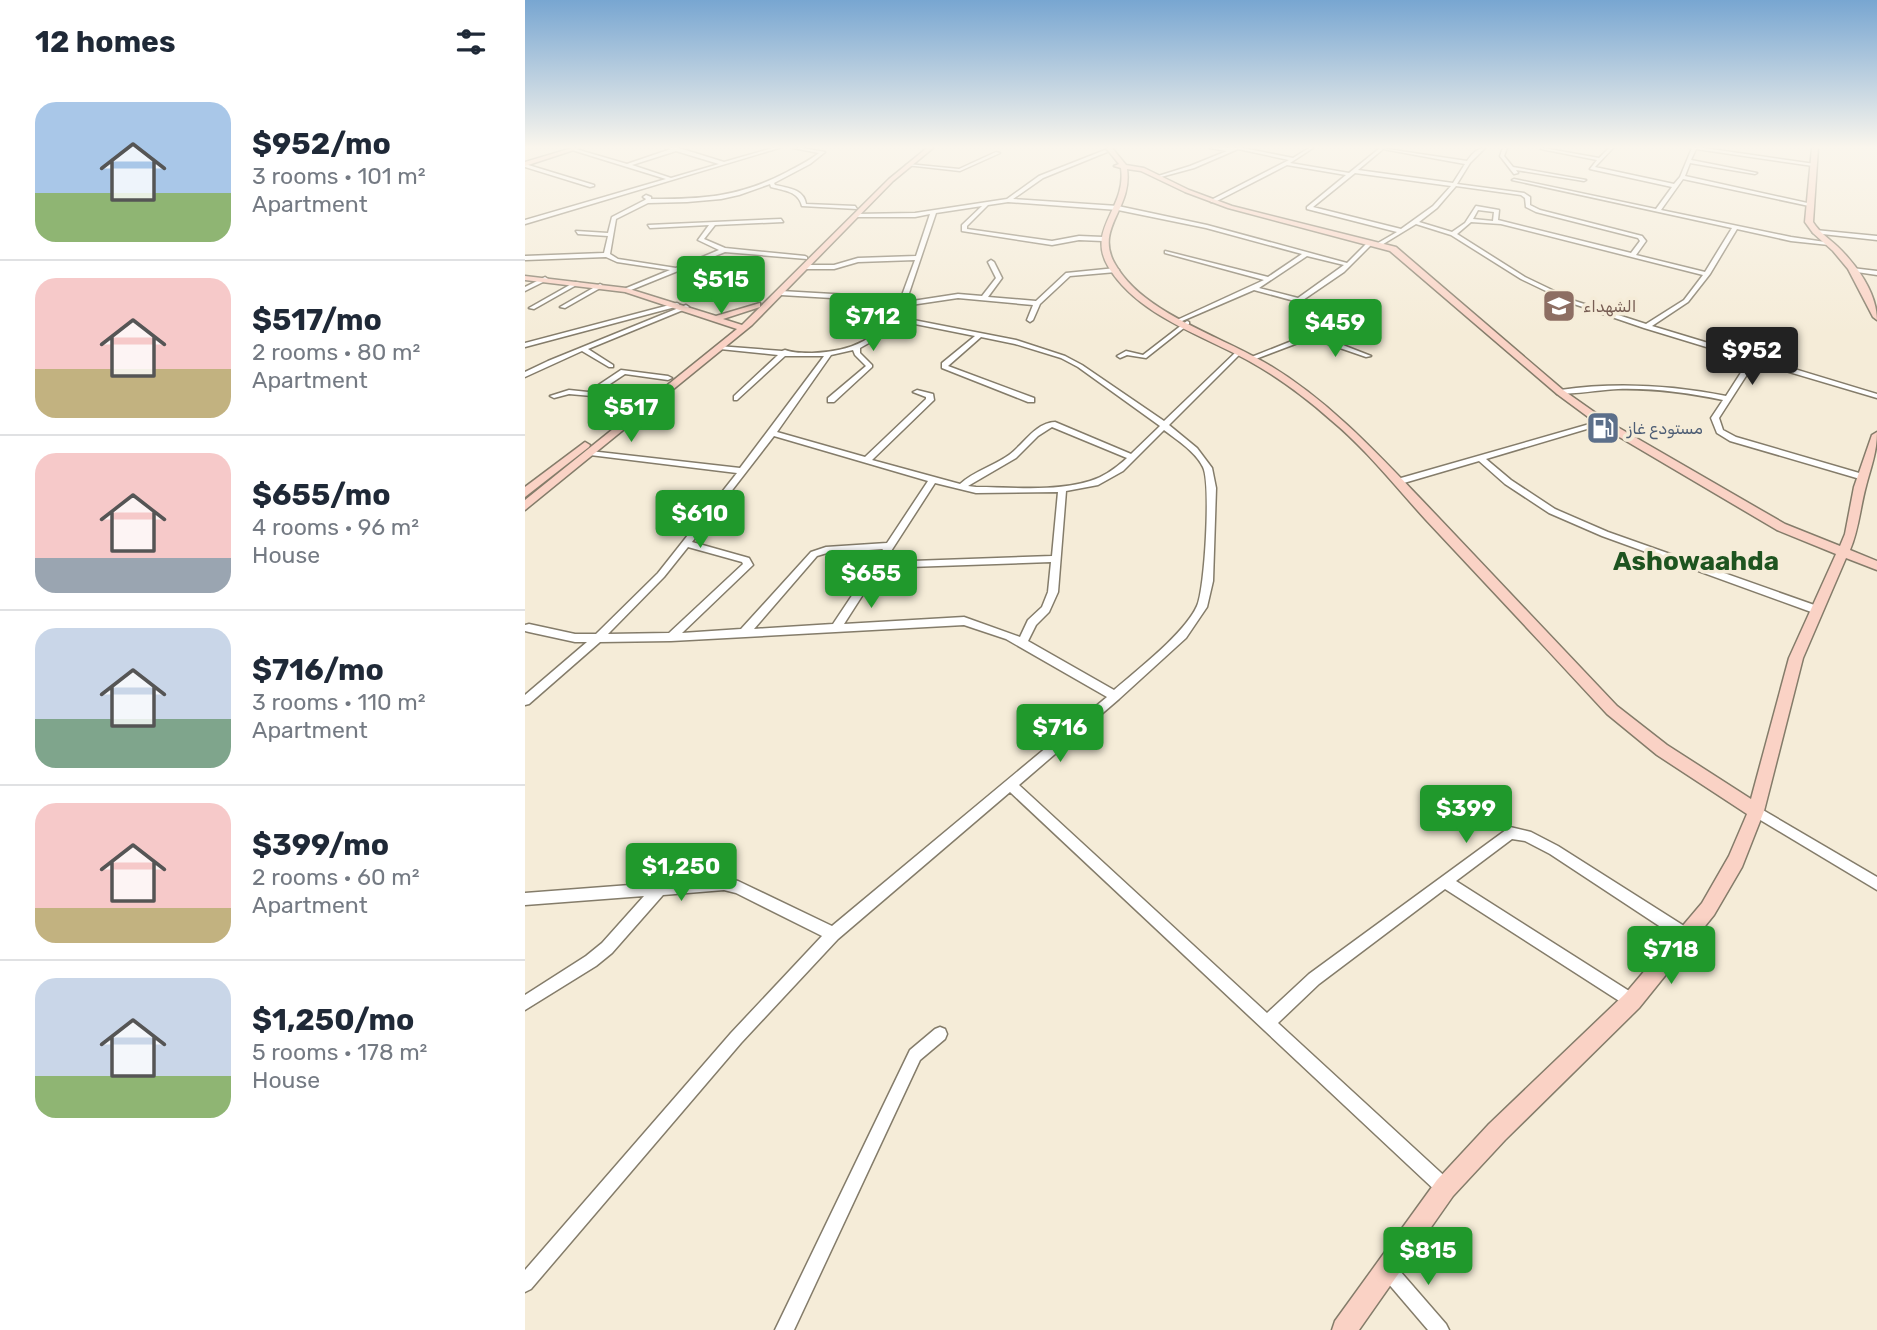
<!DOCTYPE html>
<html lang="en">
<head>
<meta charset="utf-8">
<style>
  :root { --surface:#fff; --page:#f6f6f7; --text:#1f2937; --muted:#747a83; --line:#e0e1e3; --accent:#20992c }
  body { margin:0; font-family:Rubik,"Noto Sans Arabic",sans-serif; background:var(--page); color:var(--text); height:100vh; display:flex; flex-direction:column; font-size:26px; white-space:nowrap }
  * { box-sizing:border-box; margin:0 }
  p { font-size:23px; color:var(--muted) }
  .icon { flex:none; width:38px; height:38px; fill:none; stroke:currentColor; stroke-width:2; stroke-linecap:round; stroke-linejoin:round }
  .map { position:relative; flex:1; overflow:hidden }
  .panel { display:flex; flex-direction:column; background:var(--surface); width:525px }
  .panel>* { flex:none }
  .price { position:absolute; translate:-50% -60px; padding:0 16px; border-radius:7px; background:var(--accent); color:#fff; font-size:23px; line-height:46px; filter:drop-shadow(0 2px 4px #0008) }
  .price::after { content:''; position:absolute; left:50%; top:42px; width:21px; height:16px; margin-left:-10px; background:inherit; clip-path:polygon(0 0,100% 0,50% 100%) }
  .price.active { background:#222; color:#fff }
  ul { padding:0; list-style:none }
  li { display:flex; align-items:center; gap:21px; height:175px; padding:0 35px }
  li+li { border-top:2px solid var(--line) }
  li span { display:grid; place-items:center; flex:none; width:196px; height:140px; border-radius:21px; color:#555 }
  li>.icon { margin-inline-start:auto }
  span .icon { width:84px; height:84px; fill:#fffc; stroke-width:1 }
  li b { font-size:30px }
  h2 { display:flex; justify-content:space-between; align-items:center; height:84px; padding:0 35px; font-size:30px }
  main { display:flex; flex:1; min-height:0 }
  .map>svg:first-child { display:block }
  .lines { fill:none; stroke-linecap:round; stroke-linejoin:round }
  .street-casing { stroke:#847c6a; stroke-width:3 }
  .secondary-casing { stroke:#847c6a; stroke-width:3 }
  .street { fill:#fff; fill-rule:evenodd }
  .secondary { fill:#fad2c5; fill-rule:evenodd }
  .labels { text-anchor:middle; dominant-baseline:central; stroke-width:7; stroke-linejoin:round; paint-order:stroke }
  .far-education-label { font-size:16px; fill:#785e54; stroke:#f5ecd8; text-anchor:start }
  .far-service-label { font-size:16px; fill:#4e5e75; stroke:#f5ecd8; text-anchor:start }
  .district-label { font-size:26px; font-weight:bold; fill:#1e5420; stroke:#f5ecd8 }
</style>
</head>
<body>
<main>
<section class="panel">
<h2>12 homes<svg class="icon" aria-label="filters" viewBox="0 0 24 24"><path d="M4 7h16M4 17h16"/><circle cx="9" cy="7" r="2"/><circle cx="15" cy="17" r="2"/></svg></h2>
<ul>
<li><span style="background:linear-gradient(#a9c7e8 65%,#8fb573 0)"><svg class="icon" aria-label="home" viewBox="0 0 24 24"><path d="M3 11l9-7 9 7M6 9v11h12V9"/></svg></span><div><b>$952/mo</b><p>3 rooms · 101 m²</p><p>Apartment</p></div></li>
<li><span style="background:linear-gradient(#f6c9c9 65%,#c2b280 0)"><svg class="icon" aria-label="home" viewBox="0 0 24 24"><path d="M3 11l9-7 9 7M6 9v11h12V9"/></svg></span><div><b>$517/mo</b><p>2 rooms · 80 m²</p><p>Apartment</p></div></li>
<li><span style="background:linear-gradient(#f6c9c9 75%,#9aa5b1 0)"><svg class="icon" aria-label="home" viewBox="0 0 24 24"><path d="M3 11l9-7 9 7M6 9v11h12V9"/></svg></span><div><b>$655/mo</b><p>4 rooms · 96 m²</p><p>House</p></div></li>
<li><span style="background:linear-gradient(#c9d6e8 65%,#7fa58c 0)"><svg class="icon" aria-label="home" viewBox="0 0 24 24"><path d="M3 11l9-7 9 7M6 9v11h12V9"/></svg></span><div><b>$716/mo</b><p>3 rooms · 110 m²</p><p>Apartment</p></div></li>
<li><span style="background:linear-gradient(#f6c9c9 75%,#c2b280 0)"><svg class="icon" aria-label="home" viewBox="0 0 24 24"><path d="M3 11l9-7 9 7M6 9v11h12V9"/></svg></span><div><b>$399/mo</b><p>2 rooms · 60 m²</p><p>Apartment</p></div></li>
<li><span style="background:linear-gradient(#c9d6e8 70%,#8fb573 0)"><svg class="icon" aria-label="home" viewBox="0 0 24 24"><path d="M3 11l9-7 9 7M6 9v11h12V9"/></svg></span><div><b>$1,250/mo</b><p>5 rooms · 178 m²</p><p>House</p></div></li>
</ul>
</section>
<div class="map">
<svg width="1352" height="1330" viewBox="0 0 1352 1330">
  <rect width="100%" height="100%" fill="#f5ecd8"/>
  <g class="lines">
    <defs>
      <g id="street">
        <path d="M47 148 102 164 146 149 144 148H154L199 162 248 148H254L0 224V220L141 179 47 150ZM151 151 194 164 146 178 107 165Z"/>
        <path d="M268 148H277L300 152 285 164 249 183 250 185C263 188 279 189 281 204L330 206 332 209 277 206C273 191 260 191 246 187L245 184 214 195 196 199 162 202 123 203 91 219 85 254 93 259 151 268 194 250 173 240 184 225 125 228 123 225 256 219 258 222 190 225 179 239 200 248 280 256 282 257V259L200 252 101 292 98 290 99 289 145 270 92 262 81 257 0 260V256L79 253 83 236 53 234 51 231 83 233 87 217 120 200 121 199 118 197 121 195 126 197V199C178 199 214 197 262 172 273 166 284 161 294 153Z"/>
        <path d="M685 148H718L768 158 784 148H788L765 163 824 173 855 148 942 161C946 155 952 148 960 148L945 163 932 184 999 193 1005 197V205L1015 210 1117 236 1121 241 1111 255 1180 272 1207 228 987 180 989 179 1131 209 1147 187 1065 169 1072 160 1016 149 1018 148 1074 158 1084 148H1088L1070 167 1149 184 1155 177 1167 148H1179L1290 164 1288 166 1171 149 1166 160 1232 173 1230 174 1165 163 1160 176 1287 204 1284 206 1158 179 1136 210 1266 237 1307 243 1304 245 1266 241 1212 229 1185 274 1163 302 1127 326 1352 394V398L1230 362 1194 418 1198 430 1211 437 1341 475 1342 477 1338 480 1335 479 1205 441 1192 433 1186 418 1198 400C1164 393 1129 388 1093 389 1073 390 1052 394 1032 394V390H1035C1091 382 1145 385 1201 396L1224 360 1119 328 1046 303 996 279 926 235 891 224 855 246 852 244 853 243 872 232 782 209V207L821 175 762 165 690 202H686V200L764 160 713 149 669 168 632 178 630 177 665 166 702 151ZM858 149 940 164 928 183 833 170ZM830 173 926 186 908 206 876 229 788 207ZM931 186 996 195 1000 198 1001 207 1011 212 1113 238 1115 241 1106 253 973 220 974 210 951 206 940 223 927 232 894 222 912 208ZM953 210 969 212 968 221 948 219ZM946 222 976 224 1178 275 1159 300 1121 324 1050 301 1000 277 932 234Z"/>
        <path d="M978 148H982L979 156 988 167 1061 180 1059 181 991 170 993 173 989 174 975 156Z"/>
        <path d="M580 150 582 152 518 178 488 199 593 206 682 225 822 263 843 242H847V244L819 272 778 300 803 307 813 313 804 327 792 335 846 356 841 357 786 338 728 360H724V358L792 331 800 325 806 314 799 309 729 290 657 321 652 320 739 280 640 253V251L743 277 777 254 681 228 593 210 483 202 463 205 442 226V229L527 241 554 236 578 237 581 239 578 241 554 240 527 245 437 231V225L457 206 411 213 381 302 433 294 457 296 471 278 463 262 466 260 469 262 477 278 463 297 511 301 541 273 591 268 594 270 591 272 545 276 515 304 508 320 505 322 502 320 508 305 433 298 379 306 373 317 491 340 540 356 557 365 639 421 712 351 717 352 644 425 672 448 687 468 691 488 688 581 682 607 661 638 594 699 494 785 742 1013 784 974 985 827 1006 832 1033 846 1167 931 1169 936 1167 941 1162 943 1157 941 1025 854 1000 841 987 839 931 881 1112 996 1114 1001 1112 1006 1107 1008 1102 1006 920 889 794 984 753 1023 926 1182 928 1188 926 1194 920 1196 914 1194 485 792 313 939 216 1043 6 1289 0 1292V1270L206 1033 297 936 211 893 199 890 138 895 87 953 71 966 0 1010V995L61 956 77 943 119 896 0 905V893L131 883 136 881 140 882 199 878 213 881 307 926 582 697 481 639 439 625 146 641 75 642 4 704 0 705V695L62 642H50L4 632 0 631V625L4 624 50 634H71L133 573 212 473 65 455 61 453 65 451 215 468 299 356H260L212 400H209V396L253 355 195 349 193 348V346L257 351 260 350C268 353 278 353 287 353 326 352 356 339 374 303L375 302 256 295 253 293 256 291 376 298 390 260 333 262 309 269H281L278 267 281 265H309L333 258 391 256 405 214 390 217H332L330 214 390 213 482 199 514 176ZM782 256 819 265 773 298 734 288ZM370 320 450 336 417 363V368L503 402H509V398L423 366 456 337 490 344 536 358 553 367 635 426 606 454 530 422C510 423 499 444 484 455 469 466 449 471 435 484L347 460 409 400 408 394 392 390 388 392 401 397V399L340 457 252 432 306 355 328 350 330 355 341 366 303 398V402H309L347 367V365L335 353V348L358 335ZM527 427 602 458C592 467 579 477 565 481 529 492 488 487 451 487L443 486 491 458 513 436ZM639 430C653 441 670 451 678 467 686 483 680 589 672 606 660 633 612 670 589 690L503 641 511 625 524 612 533 592 541 491 573 485 598 471ZM249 436 403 481 362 543 301 547 286 552 216 629 157 633 228 565 224 558 167 542ZM410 483 451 493 533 492 527 556 359 562ZM163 547 217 562 218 564 144 633 83 634 139 577ZM358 549 308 624 229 629 292 556 302 553ZM526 562 523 592 517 607 503 620 495 637 439 617 319 624 355 568Z"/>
        <path d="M471 152 475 153 435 171 381 165 383 164 434 169Z"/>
        <path d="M0 164 69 185V186L65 187 0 167Z"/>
        <path d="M1290 230 1352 236V240L1288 233Z"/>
        <path d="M1327 268 1352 271V275L1325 271 1324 270Z"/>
        <path d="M20 277 23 279 22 280 0 291V287Z"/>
        <path d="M50 282 55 283 9 309 4 308Z"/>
        <path d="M75 284 77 285V287L40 308 35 307Z"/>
        <path d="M152 303 154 304V306L0 347V343Z"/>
        <path d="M161 305 164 307 163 308 63 349 88 365V367H84L57 351 0 377V372L23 361Z"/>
        <path d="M662 321 664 322V324L621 358 602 355 595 358 592 356 601 351 618 355Z"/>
        <path d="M96 370 143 376 147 378 143 380 100 374 67 396 44 394 29 398 25 396 44 390 63 392Z"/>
        <path d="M1075 421 1082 423 961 459 986 480 1030 509 1083 532 1295 607 1297 610 1295 613H1289L1077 536 1024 513 980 484 954 461 872 485 868 482 869 480Z"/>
        <path d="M1231 806 1352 877V890L1227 815 1225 811 1227 807Z"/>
        <path d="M415 1027 420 1029 422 1034 420 1039 395 1060 269 1330H250L385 1050 410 1029Z"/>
        <path d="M862 1260 868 1263 921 1324 924 1330H903L856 1275 853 1269 856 1263Z"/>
      </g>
      <g id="secondary">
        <path d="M47 148H55L0 166V162Z"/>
        <path d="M402 148H408L368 181 227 325 0 510V500L212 329 100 292 0 280V276L101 288 191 316 235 303V307L198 319 217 325 221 321 364 179Z"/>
        <path d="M581 148H587L601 165 619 168 664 190 707 206 871 247 1038 390 1082 421 1260 524 1315 546 1320 534 1329 487 1347 435 1352 432C1352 452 1346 467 1341 486 1335 508 1334 529 1325 550L1352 561V570L1321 558 1278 658 1239 811 1217 867 1189 915 1114 1008 980 1140 928 1196 834 1330H807L810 1321 912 1180 964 1124 1100 994 1177 903 1204 856 1222 814 1132 755 1082 714C1022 649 961 584 901 520 870 486 841 449 806 420 781 398 753 377 724 361 677 335 614 316 584 268 560 229 602 209 596 168L589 166 594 164ZM602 169 616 171 660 192 703 208 865 251 1032 394 1074 425 1252 530 1311 554 1264 658 1226 799 1142 745 1092 706C1032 643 973 580 913 517 860 462 810 405 744 365 697 336 618 314 590 264 569 228 608 209 602 169Z"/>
        <path d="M1287 148H1293L1288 222C1294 232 1303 238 1312 246 1331 264 1352 293 1352 320L1348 317 1323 269 1308 251 1288 233 1280 222Z"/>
        <path d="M60 442 65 445 64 447 0 497V487Z"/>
      </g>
    </defs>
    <use href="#street" class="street-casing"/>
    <use href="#secondary" class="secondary-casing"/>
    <use href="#street" class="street"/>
    <use href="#secondary" class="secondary"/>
  </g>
  <linearGradient id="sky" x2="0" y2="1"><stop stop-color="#78a6d1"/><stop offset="0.44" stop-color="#faf6ed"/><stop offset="1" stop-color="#faf6ed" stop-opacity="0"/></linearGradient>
  <rect width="1352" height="334" fill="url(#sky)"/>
  <defs>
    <symbol id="school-square" viewBox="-11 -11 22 22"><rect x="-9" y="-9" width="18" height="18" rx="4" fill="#8d6e63" stroke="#f5ecd8"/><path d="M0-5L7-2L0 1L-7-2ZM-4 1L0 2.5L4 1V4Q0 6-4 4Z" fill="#fff"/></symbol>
    <symbol id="fuel-square" viewBox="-11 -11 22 22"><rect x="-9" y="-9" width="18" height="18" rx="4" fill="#5c6f8a" stroke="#f5ecd8"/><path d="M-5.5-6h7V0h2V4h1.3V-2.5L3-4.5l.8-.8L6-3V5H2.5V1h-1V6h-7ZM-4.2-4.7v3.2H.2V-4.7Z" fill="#fff"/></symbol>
  </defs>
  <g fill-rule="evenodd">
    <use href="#school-square" x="1015" y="287" width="38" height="38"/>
    <use href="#fuel-square" x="1059" y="409" width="38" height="38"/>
  </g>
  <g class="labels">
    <g class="far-education-label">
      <text x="1058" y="306">الشهداء</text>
    </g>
    <g class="far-service-label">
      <text x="1102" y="428">مستودع غاز</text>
    </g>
    <g class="district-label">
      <text x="1171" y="561">Ashowaahda</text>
    </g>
  </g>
</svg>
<b class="price" style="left:196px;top:316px">$515</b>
<b class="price" style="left:348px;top:353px">$712</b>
<b class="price" style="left:810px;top:359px">$459</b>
<b class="price active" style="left:1227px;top:387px">$952</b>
<b class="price" style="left:106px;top:444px">$517</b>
<b class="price" style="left:175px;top:550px">$610</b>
<b class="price" style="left:346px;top:610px">$655</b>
<b class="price" style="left:535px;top:764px">$716</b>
<b class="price" style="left:941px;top:845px">$399</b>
<b class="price" style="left:156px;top:903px">$1,250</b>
<b class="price" style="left:1146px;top:986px">$718</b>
<b class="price" style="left:903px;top:1287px">$815</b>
</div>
</main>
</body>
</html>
